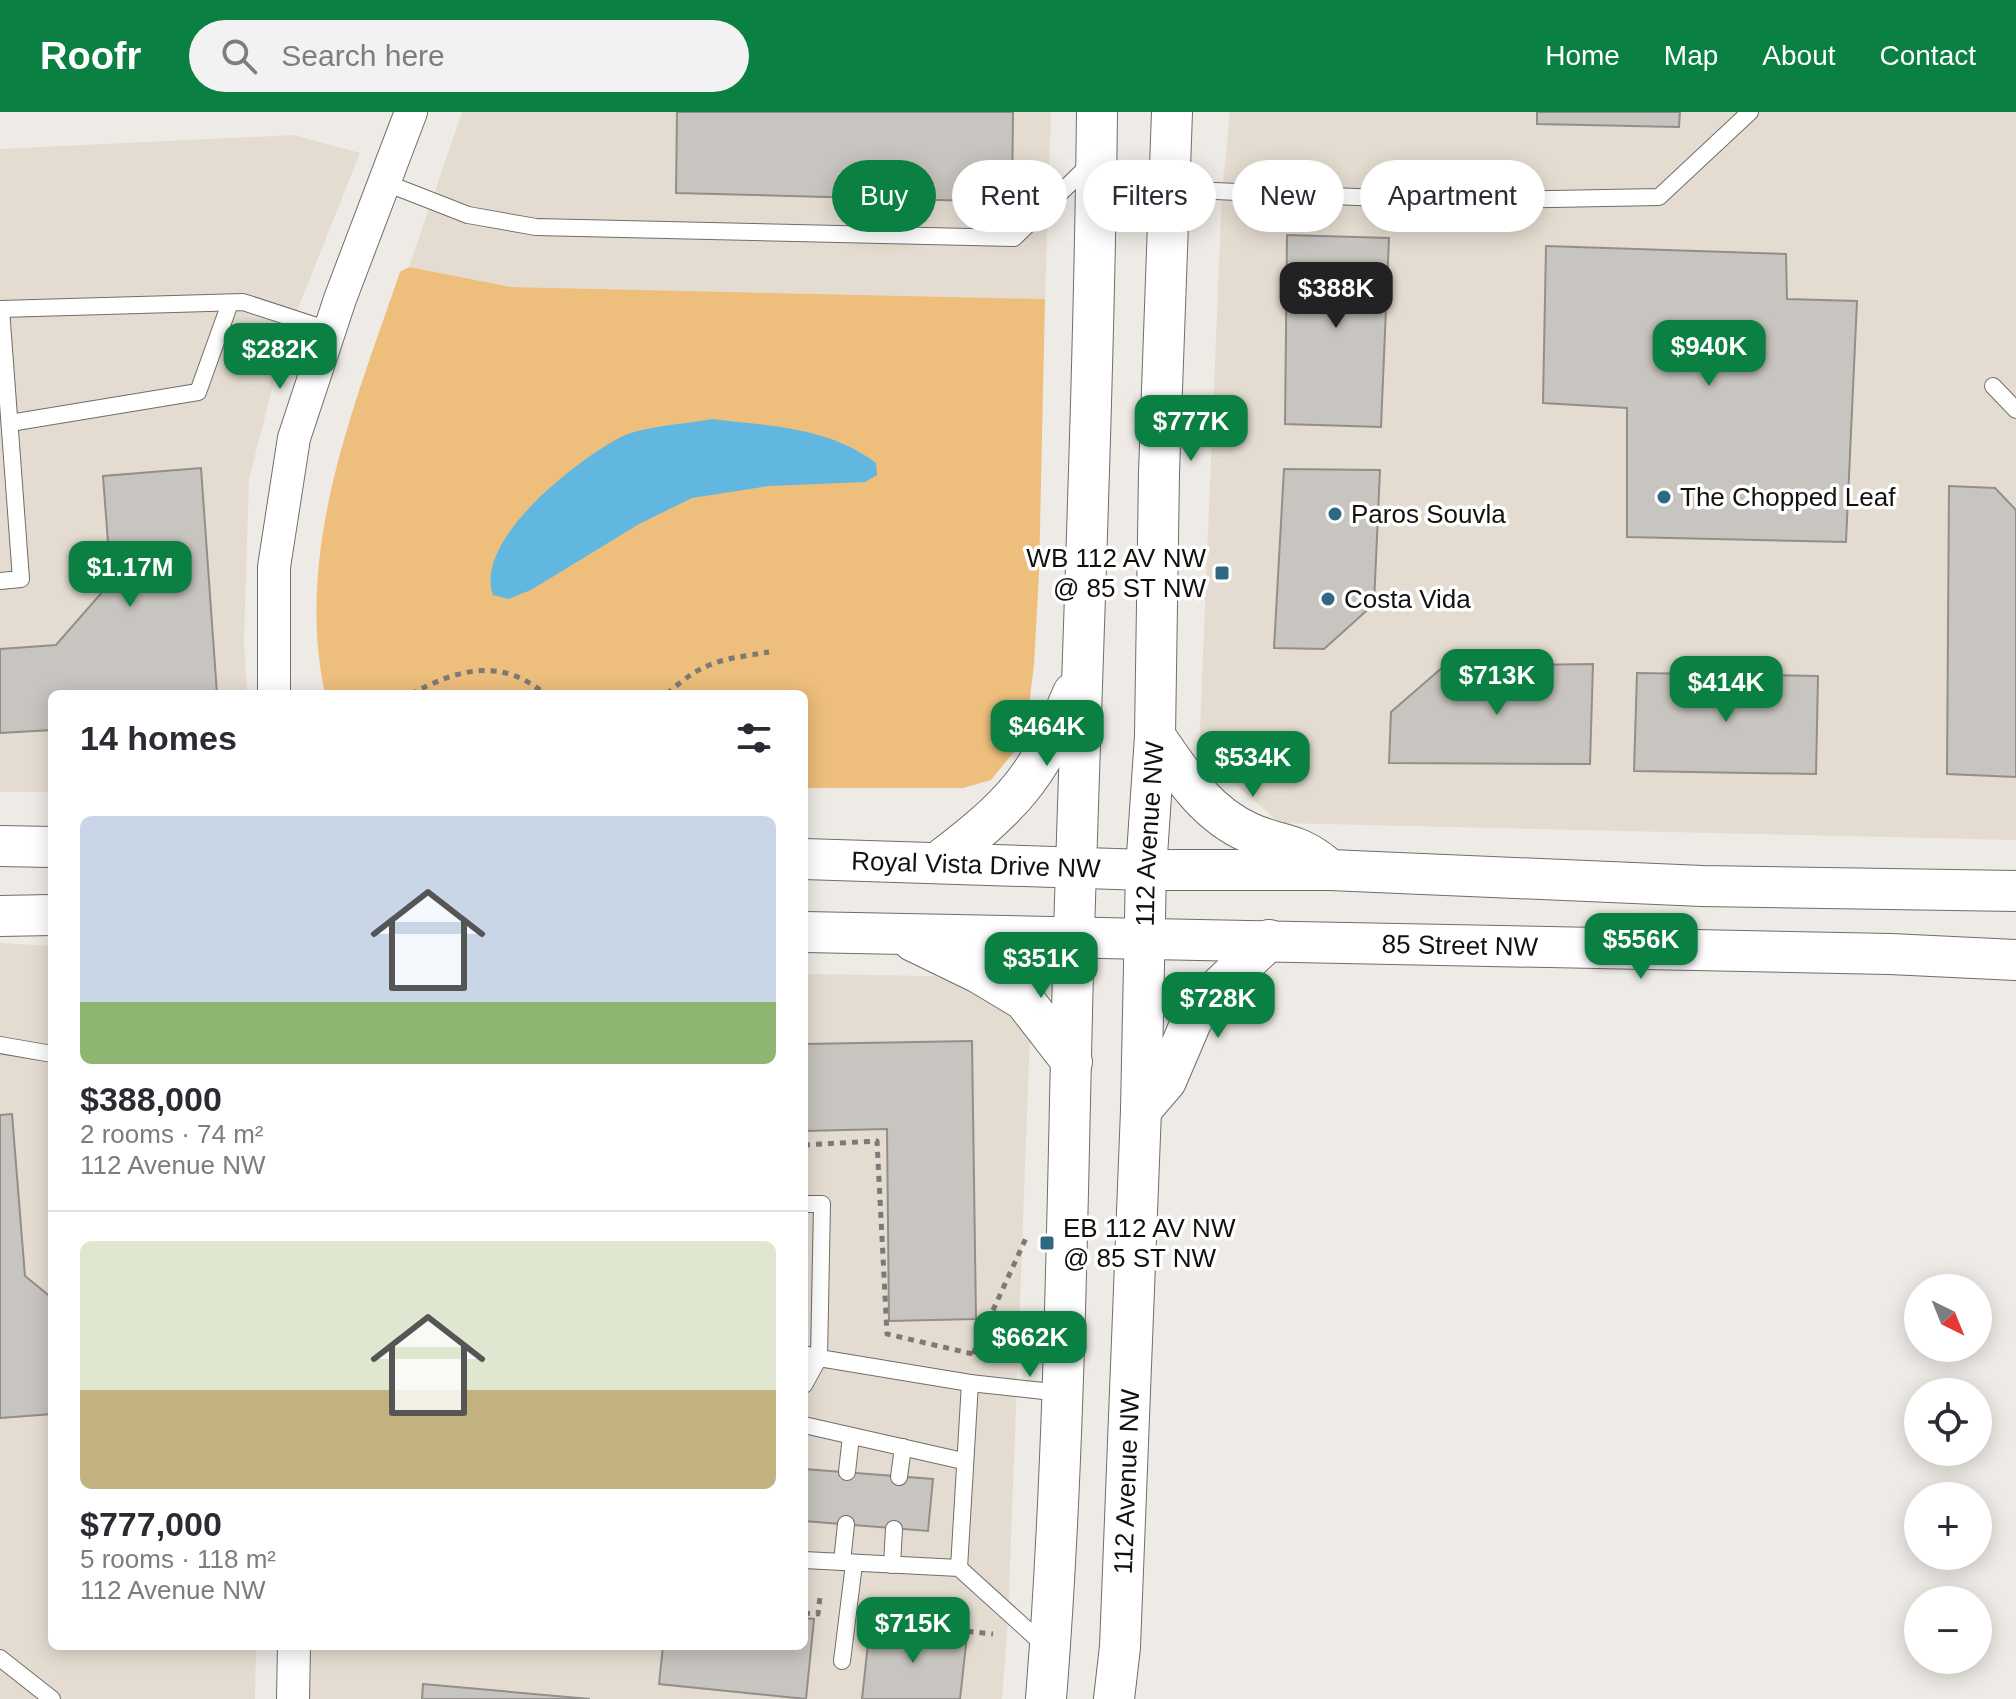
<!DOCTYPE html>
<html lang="en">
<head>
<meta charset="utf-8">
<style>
  :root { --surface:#fff; --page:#f2f2f3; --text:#2b2b33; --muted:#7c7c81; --line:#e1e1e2; --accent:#0b8043 }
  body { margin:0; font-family:Helvetica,sans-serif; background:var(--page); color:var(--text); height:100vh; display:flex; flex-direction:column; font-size:30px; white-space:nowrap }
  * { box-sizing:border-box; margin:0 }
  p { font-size:26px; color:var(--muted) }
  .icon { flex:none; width:44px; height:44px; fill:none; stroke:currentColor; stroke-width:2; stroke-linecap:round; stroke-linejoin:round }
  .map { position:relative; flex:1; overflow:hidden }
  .side { position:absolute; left:48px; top:578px; width:760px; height:960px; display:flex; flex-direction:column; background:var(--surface); border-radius:12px; box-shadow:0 4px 20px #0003 }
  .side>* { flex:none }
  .banner { position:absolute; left:832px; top:48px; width:760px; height:72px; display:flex; gap:16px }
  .needle { width:52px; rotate:137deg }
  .controls { position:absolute; left:1904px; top:1162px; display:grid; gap:16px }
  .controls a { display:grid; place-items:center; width:88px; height:88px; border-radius:50%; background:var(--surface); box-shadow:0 4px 20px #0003; font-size:40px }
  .price { position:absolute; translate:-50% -68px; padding:0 18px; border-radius:16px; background:var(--accent); color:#fff; font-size:26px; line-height:52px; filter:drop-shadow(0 2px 4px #0008) }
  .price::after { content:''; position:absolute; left:50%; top:48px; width:24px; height:18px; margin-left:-12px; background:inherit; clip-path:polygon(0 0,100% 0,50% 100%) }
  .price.selected { background:#222; color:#fff }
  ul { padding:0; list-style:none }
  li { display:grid; align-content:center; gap:16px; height:424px; padding:0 32px }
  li+li { border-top:2px solid var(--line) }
  li span { display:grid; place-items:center; height:248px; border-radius:12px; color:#555 }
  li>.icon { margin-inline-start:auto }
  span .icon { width:144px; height:144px; fill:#fffc; stroke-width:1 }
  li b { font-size:34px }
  h2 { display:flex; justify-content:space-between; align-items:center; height:96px; padding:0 32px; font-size:34px }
  .chip { padding:0 28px; border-radius:36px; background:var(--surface); box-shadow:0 4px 20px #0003; font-size:28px; line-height:72px }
  .chip.selected { background:var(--accent); color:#fff }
  header { display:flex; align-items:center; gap:48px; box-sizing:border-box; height:112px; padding:0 40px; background:var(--accent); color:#fff }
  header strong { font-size:38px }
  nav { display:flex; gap:44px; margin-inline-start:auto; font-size:28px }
  .search { width:560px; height:72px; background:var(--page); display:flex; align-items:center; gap:20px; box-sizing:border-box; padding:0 28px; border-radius:44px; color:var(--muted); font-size:30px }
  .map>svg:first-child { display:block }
  .built { fill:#e5dcd1 }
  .green { fill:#edbe7c }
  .water { fill:#61b7df }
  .building { fill:#c8c4bf; stroke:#928e8a; stroke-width:2 }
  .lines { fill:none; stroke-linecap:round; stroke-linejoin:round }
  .service-casing { stroke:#716d69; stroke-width:18 }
  .minor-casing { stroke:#716d69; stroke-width:34 }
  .tertiary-casing { stroke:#716d69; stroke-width:42 }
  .path { stroke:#7c7976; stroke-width:5; stroke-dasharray:6 6; stroke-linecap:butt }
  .service { stroke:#fff; stroke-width:16 }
  .minor { stroke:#fff; stroke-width:32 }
  .tertiary { stroke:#fff; stroke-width:40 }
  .poi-dot { fill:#2f6882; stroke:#fff; stroke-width:3 }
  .labels { text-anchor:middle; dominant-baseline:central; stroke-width:7; stroke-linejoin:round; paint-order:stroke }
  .poi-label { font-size:26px; fill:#12110f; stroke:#fff; text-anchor:start }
  .street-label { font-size:26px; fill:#12110f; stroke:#fff }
</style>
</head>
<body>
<header>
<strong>Roofr</strong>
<div class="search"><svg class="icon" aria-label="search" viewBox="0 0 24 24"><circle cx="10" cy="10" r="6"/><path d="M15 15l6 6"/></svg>Search here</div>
<nav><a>Home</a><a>Map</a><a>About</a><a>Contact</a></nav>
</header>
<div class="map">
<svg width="2016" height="1587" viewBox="0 0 2016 1587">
  <rect width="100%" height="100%" fill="#eeeae5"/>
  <g class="built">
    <path d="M462 0H1051L1045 187 511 175 409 155Z"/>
    <path d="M1230 0H2016V728L1280 711 1199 641 1222 79Z"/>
    <path d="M294 23 360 41 283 234 249 367 244 528 247 582H52V680H0V37Z"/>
    <path d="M0 831 52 834V1534H256L255 1587H0Z"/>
    <path d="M804 862 934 864 994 886 1030 922 1008 1507 1002 1587H292L294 1534H804Z"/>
  </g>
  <path class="green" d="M409 155 511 175 1045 187 1039 462 1034 552 1025 626 991 668 963 676H804V582H325C294 437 354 295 400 160Z"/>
  <path class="water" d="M712 307C770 314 828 315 876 351L877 363 865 370 768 374 692 386 639 412 531 478 508 487 493 483C473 428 577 348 621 325 643 314 687 312 712 307Z"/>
  <g class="building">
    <path d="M677 0H1013L1012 90 676 81Z"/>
    <path d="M1537 0H1680L1679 15 1537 12Z"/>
    <path d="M1287 123 1389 126 1381 315 1285 312Z"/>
    <path d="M1546 134 1786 142 1787 187 1857 189 1846 430 1627 425V296L1543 291Z"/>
    <path d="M201 356 217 582H52V618L0 621V537L56 533 111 470 103 364Z"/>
    <path d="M1284 357 1380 358 1374 492 1324 537 1274 536Z"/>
    <path d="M1949 374 1995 376 2016 398V665L1947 662Z"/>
    <path d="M1593 552 1590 652 1389 651 1391 600 1444 554Z"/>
    <path d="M1637 561 1818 564 1816 662 1634 659Z"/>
    <path d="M972 929 976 1207 889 1209 887 1017 804 1019V932Z"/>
    <path d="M12 1002 25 1164 52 1186V1302L0 1306V1003Z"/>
    <path d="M804 1357 933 1367 928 1419 804 1409Z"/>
    <path d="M804 1506 814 1507 806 1587 659 1572 663 1534H804Z"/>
    <path d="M870 1513 967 1524 960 1587H862Z"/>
    <path d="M423 1572 590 1587H422Z"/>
  </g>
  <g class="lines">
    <defs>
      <g id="service">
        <path d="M386 71 468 103 536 115 1014 126 1090 52"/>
        <path d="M1169 77 1449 89 1659 85 1750 0"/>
        <path d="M0 197 243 190 329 218"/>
        <path d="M1993 274 2016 298"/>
        <path d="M10 311 198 280 230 191"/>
        <path d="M0 469 21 467 1 197"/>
        <path d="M0 933 52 942"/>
        <path d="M804 1092H822L819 1246 804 1242"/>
        <path d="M804 1273 819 1246 970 1271 1061 1281"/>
        <path d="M804 1313 963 1349"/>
        <path d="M847 1360 851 1324"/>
        <path d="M899 1365 903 1335"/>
        <path d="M804 1448 959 1456 1044 1533"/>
        <path d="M842 1450 846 1412"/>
        <path d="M892 1453 894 1417"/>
        <path d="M959 1456 970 1271"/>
        <path d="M0 1546 52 1587"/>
        <path d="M842 1549 854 1452"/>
      </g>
      <g id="minor">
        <path d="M274 582V455L294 326 340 187 411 0"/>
        <path d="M293 1587 294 1534"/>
      </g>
      <g id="tertiary">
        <path d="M1155 624C1181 662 1206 702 1250 721 1282 735 1296 730 1324 753"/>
        <path d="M0 734 52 735"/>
        <path id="s1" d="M804 747 1146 758H1330L1702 774 2016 779"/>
        <path d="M937 751C1012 694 1037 668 1073 581"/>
        <path d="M0 804 52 803"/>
        <path id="s2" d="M804 820 1890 842 2016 848"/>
        <path d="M913 829 979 861 1024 888 1072 950"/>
        <path d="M1141 998 1166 969 1192 908 1210 884 1269 828"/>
        <path d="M1046 1587C1066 1333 1067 1077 1074 822 1082 548 1094 274 1097 0"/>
        <path id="s3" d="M1114 1587 1120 1535 1141 998 1146 758 1155 624 1159 361 1172 0"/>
      </g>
    </defs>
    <use href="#service" class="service-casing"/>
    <use href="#minor" class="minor-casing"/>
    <use href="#tertiary" class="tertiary-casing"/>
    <g class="path">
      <path d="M411 582C458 557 501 545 545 582"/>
      <path d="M667 582C704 548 721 548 769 540"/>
      <path d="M804 1033 877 1029 887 1222 973 1242"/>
      <path d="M973 1242 1026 1126"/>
      <path d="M804 1501 818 1502 820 1485"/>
      <path d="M872 1509 993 1522"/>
    </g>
    <use href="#service" class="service"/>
    <use href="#minor" class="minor"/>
    <use href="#tertiary" class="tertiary"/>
  </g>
  <g class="poi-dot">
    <circle cx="1664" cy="385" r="8"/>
    <circle cx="1335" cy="402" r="8"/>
    <rect x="1214" y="453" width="16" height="16" rx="4"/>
    <circle cx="1328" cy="487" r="8"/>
    <rect x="1039" y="1123" width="16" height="16" rx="4"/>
  </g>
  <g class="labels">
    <g class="poi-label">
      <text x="1680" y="385">The Chopped Leaf</text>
      <text x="1351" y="402">Paros Souvla</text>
      <text x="1206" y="446" text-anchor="end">WB 112 AV NW<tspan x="1206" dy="30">@ 85 ST NW</tspan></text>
      <text x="1344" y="487">Costa Vida</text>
      <text x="1063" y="1116">EB 112 AV NW<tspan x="1063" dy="30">@ 85 ST NW</tspan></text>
    </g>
    <g class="street-label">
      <text stroke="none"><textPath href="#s3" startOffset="866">112 Avenue NW</textPath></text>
      <text stroke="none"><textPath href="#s1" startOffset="172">Royal Vista Drive NW</textPath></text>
      <text stroke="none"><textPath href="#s2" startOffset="656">85 Street NW</textPath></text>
      <text stroke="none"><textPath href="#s3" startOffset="218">112 Avenue NW</textPath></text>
    </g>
  </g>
</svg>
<div class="controls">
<a><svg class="needle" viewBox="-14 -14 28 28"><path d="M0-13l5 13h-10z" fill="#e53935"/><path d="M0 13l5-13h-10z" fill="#7c7c81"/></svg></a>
<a><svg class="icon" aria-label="locate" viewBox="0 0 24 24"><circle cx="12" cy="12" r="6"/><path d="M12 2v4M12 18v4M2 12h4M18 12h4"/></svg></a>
<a>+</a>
<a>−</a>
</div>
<b class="price selected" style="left:1336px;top:218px">$388K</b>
<b class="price" style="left:1709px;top:276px">$940K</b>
<b class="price" style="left:280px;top:279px">$282K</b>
<b class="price" style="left:1191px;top:351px">$777K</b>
<b class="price" style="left:130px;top:497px">$1.17M</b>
<b class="price" style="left:1497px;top:605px">$713K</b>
<b class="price" style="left:1726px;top:612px">$414K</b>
<b class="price" style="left:1047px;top:656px">$464K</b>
<b class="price" style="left:1253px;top:687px">$534K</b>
<b class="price" style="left:1641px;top:869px">$556K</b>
<b class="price" style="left:1041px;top:888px">$351K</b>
<b class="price" style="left:1218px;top:928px">$728K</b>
<b class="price" style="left:1030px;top:1267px">$662K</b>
<b class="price" style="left:913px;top:1553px">$715K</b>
<div class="banner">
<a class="chip selected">Buy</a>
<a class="chip">Rent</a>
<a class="chip">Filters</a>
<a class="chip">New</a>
<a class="chip">Apartment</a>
</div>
<section class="side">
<h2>14 homes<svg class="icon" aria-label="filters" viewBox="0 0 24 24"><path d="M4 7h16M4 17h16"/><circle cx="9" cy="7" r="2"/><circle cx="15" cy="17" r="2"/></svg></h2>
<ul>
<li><span style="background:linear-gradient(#c9d6e8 75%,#8fb573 0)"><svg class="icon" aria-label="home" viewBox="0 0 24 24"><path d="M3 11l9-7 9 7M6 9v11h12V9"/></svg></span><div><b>$388,000</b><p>2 rooms · 74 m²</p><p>112 Avenue NW</p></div></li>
<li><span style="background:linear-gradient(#dfe7d0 60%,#c2b280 0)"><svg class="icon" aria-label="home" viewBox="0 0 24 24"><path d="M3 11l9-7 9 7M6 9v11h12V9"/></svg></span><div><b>$777,000</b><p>5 rooms · 118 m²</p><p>112 Avenue NW</p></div></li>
</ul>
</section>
</div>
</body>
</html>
